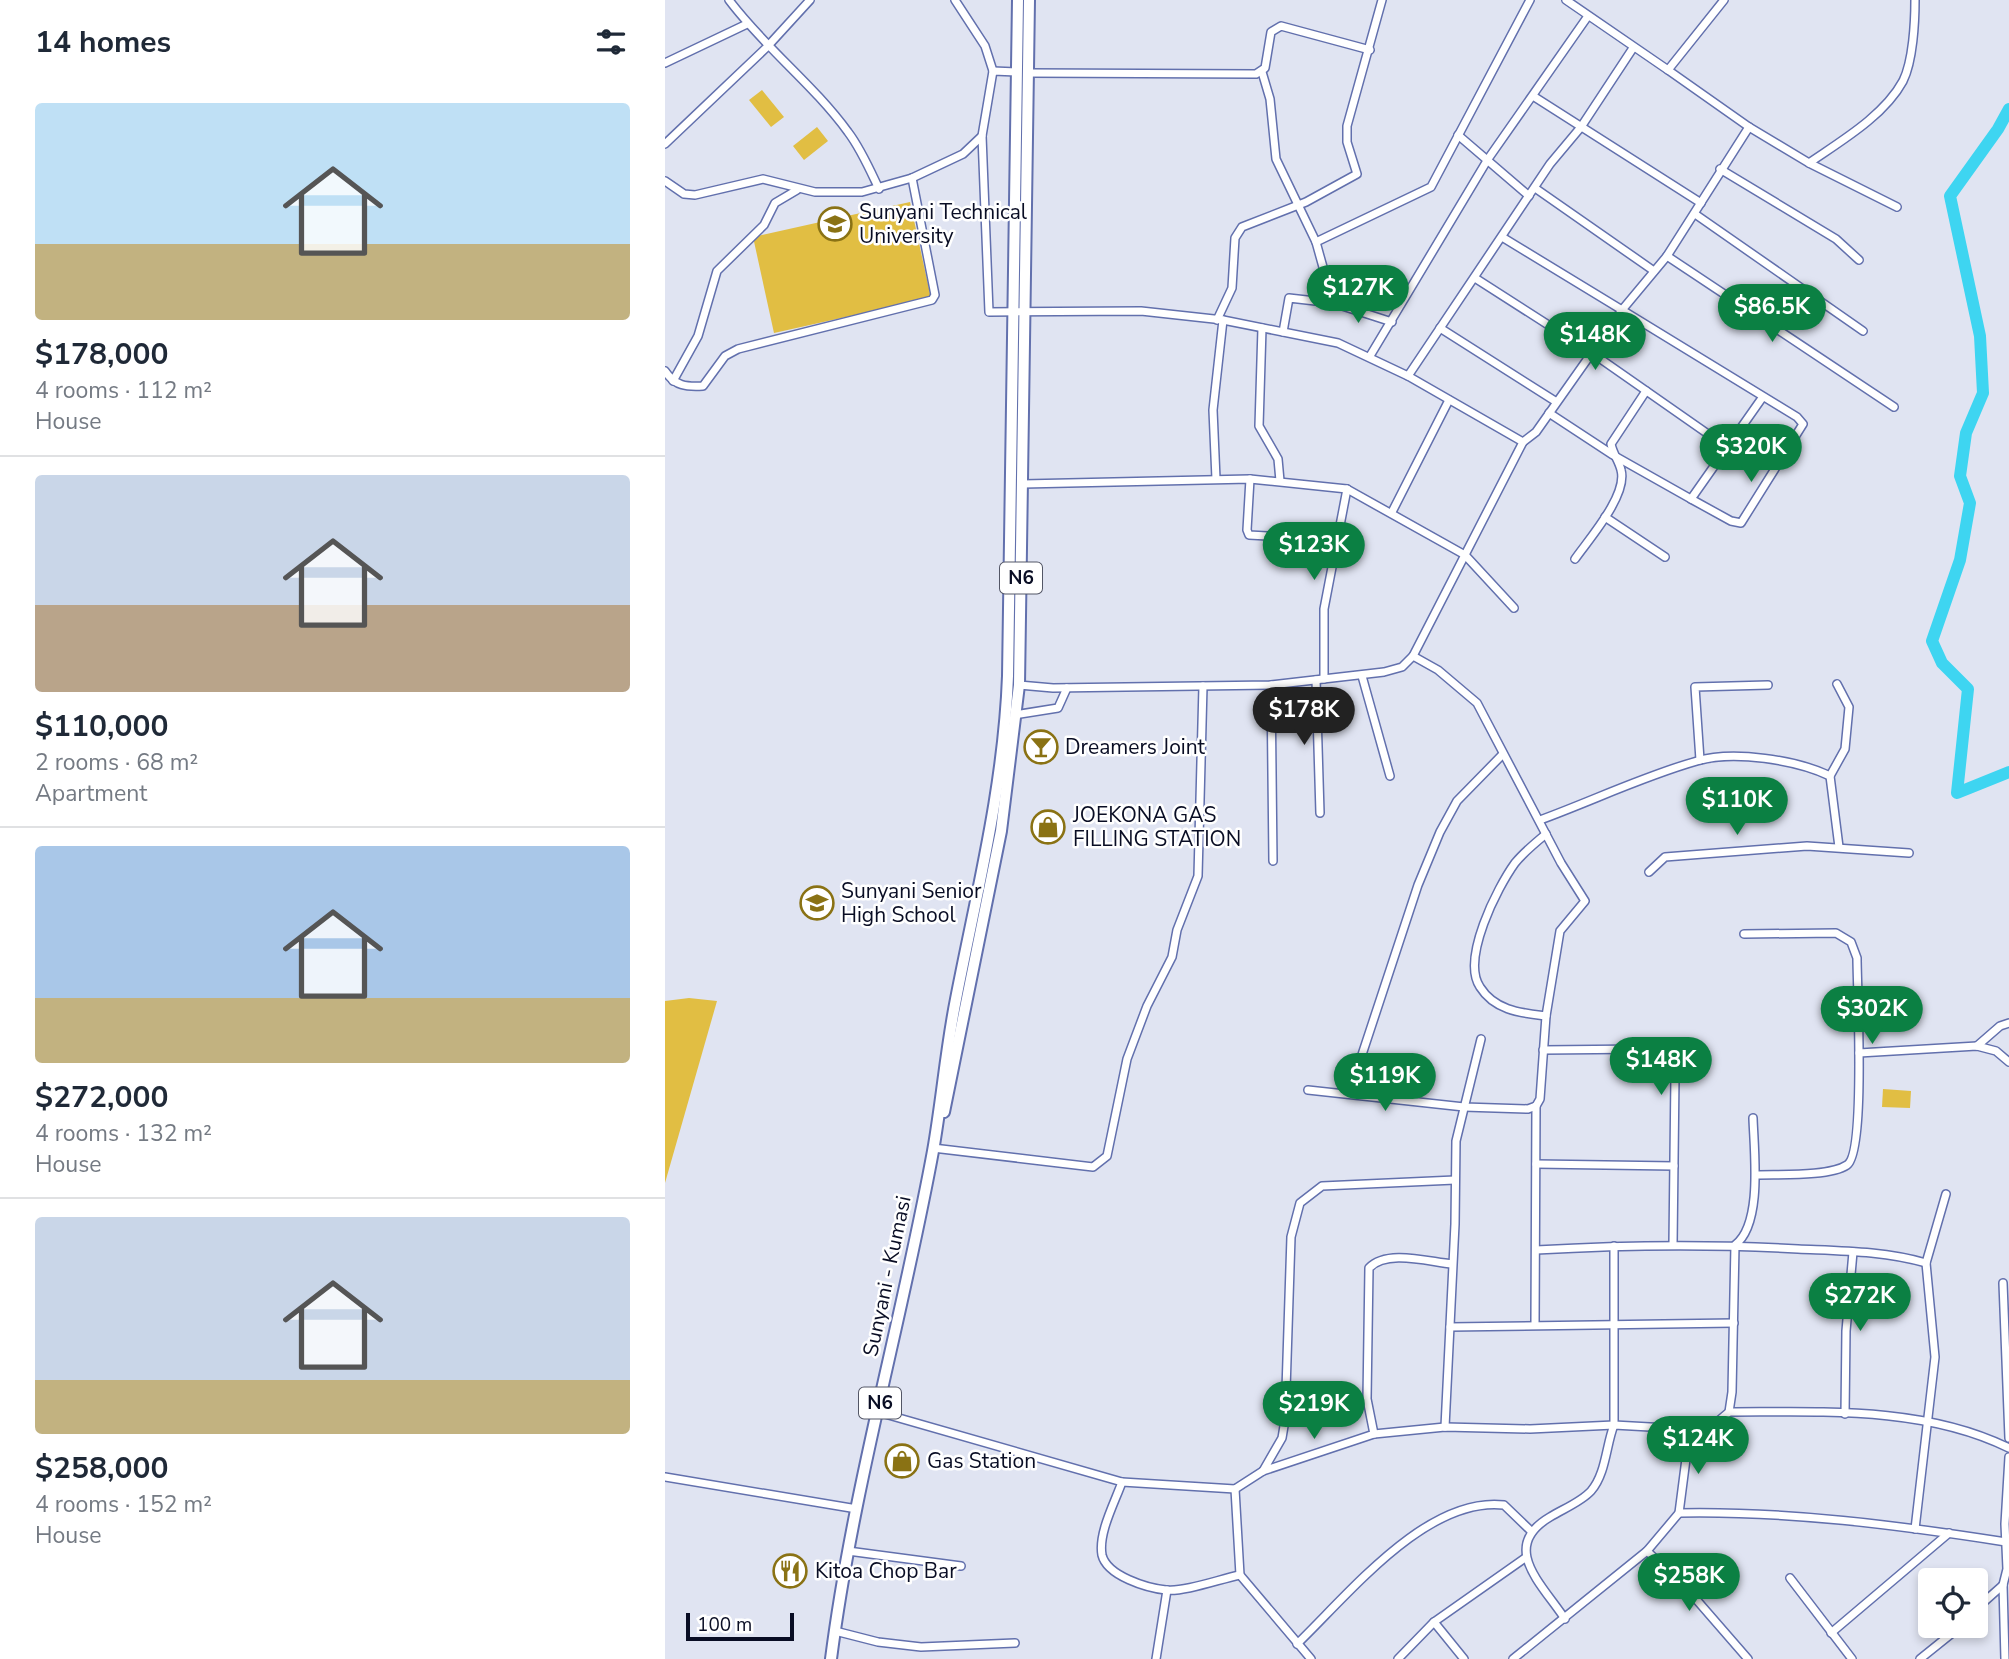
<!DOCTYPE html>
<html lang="en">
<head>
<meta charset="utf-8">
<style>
  :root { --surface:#fff; --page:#f6f6f7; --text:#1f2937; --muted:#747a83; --line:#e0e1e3; --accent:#0b8043 }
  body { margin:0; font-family:"Nunito Sans",sans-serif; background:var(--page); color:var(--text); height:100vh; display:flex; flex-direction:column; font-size:26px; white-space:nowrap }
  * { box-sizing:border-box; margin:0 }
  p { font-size:23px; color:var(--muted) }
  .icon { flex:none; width:38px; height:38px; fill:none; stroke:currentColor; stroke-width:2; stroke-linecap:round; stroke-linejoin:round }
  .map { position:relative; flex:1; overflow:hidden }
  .sheet { display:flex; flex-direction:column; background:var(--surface); width:665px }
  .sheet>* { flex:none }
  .fabs { position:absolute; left:1253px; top:1568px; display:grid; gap:14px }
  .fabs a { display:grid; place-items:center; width:70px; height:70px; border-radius:7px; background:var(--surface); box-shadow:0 4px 10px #0003; font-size:35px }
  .scale { position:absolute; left:21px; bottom:18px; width:108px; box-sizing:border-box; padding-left:7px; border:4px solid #090d24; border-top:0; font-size:19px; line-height:24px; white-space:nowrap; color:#090d24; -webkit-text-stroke:5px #fff; paint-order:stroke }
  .price { position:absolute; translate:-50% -60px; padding:0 16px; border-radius:24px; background:var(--accent); color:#fff; font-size:23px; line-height:46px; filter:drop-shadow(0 2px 4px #0008) }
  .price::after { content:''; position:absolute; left:50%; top:42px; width:21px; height:16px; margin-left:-10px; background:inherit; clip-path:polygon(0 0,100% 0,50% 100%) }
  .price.on { background:#222; color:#fff }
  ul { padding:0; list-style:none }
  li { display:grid; align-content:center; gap:14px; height:371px; padding:0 35px }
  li+li { border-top:2px solid var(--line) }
  li span { display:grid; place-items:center; height:217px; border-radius:7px; color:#555 }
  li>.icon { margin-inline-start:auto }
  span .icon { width:126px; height:126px; fill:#fffc; stroke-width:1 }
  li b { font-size:30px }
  h2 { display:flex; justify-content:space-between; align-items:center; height:84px; padding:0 35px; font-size:30px }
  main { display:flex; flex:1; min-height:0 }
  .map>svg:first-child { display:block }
  .green { fill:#e1be43 }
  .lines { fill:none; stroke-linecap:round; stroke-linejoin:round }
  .river { stroke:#3ed5f1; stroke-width:12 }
  .street-casing { stroke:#6270ad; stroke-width:10 }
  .primary-casing { stroke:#6270ad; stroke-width:14 }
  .street { stroke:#fff; stroke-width:7 }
  .primary { stroke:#fff; stroke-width:10 }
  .labels { text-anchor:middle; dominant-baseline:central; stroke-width:5; stroke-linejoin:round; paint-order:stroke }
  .shield { fill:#fff; stroke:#535666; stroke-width:2 }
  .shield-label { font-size:19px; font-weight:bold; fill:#090d24 }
  .poi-label { font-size:21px; fill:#090d24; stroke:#fff; text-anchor:start }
  .street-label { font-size:21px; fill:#090d24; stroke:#fff }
</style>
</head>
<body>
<main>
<section class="sheet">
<h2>14 homes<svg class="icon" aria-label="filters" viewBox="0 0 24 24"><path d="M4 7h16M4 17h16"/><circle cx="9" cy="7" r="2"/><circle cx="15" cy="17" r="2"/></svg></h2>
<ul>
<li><span style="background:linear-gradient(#bfe0f5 65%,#c2b280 0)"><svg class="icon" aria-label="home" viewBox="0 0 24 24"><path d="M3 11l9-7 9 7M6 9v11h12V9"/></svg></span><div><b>$178,000</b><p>4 rooms · 112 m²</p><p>House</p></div></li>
<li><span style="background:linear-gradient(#c9d6e8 60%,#b9a48a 0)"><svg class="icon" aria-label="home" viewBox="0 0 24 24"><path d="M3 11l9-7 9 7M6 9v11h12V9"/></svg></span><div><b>$110,000</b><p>2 rooms · 68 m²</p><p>Apartment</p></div></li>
<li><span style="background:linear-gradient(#a9c7e8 70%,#c2b280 0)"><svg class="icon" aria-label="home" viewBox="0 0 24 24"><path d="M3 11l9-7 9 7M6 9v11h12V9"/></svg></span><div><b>$272,000</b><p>4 rooms · 132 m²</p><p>House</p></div></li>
<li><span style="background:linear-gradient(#c9d6e8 75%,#c2b280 0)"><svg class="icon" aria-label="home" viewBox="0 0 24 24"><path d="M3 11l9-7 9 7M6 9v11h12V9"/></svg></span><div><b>$258,000</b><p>4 rooms · 152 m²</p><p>House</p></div></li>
</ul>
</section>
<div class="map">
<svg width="1344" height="1659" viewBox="0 0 1344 1659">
  <rect width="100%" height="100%" fill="#e0e4f2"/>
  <g class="green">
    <path d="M97 90 119 117 106 127 84 100Z"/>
    <path d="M152 127 163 141 139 160 128 146Z"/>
    <path d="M245 202 266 298 109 333 88 237Z"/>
    <path d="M24 998 52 1001 0 1183V1001Z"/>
    <path d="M1218 1089 1246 1091 1245 1108 1217 1107Z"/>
  </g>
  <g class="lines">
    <path class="river" d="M1344 109 1333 129 1285 196 1315 336 1318 393 1301 433 1295 476 1305 503 1295 560 1267 641 1277 663 1303 689 1292 793 1344 772"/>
    <defs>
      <g id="street">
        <path d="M64 0C100 48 148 84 183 132 196 149 205 170 214 189"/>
        <path d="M290 0 320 46 328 71"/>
        <path d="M901 0 1003 70 1059 0"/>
        <path d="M0 63 82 24"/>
        <path d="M1003 70 1084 127 1144 163 1232 207"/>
        <path d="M597 72 605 99 611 159 651 242"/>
        <path d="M363 73 591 74 600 68 606 32 616 26 705 50"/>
        <path d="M868 96 1036 203"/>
        <path d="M793 135 864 196"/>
        <path d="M317 136 324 312 476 311 558 320 673 343 743 376"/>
        <path d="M0 144 102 47 145 0"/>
        <path d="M1144 163C1176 141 1219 116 1238 81 1248 61 1250 22 1250 0"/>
        <path d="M1055 169 1171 239 1194 260"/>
        <path d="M0 181 19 194 30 195 98 179 150 192H197L247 178 298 154 317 136 328 71 352 72"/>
        <path d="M870 188 989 271"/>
        <path d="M1030 214 1198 331"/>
        <path d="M837 237 957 310 871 432 858 442"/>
        <path d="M1002 256 1229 407"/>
        <path d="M810 278 927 353 1063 448"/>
        <path d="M668 303 651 242 766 187 865 0"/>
        <path d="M552 320 567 288 570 238 577 227 641 202 692 174 682 142V126L717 0"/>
        <path d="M597 328 594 426 613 459 615 481"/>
        <path d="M775 328 890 401"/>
        <path d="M618 332 624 298 668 303 727 322"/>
        <path d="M705 356 823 159 923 16"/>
        <path d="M0 371C10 386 21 387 38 386L60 356 73 349 267 300 270 295 247 178"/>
        <path d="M8 381 33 336 52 271 99 225 110 203 132 190"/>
        <path d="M884 413 948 455 1026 499 1097 398"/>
        <path d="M551 479 548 410 558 320"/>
        <path d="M585 479 582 530 584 535 672 540"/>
        <path d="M358 484 585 479 682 489 800 555 849 608"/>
        <path d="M1026 499 1066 521 1076 523 1138 424 1132 417 957 310 1002 256 1084 127"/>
        <path d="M727 512 784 400"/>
        <path d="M940 517 1000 557"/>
        <path d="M910 559C924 539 963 495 956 470 954 461 948 454 946 444L981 391"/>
        <path d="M697 676 725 776"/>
        <path d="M659 679V609L682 489"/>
        <path d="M651 680 655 813"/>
        <path d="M1172 684 1184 707 1180 749 1165 776 1174 847"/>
        <path d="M354 685 388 688 606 685 719 672 737 667 748 656 858 442 743 376 885 164 916 127 968 48"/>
        <path d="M606 685 608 861"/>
        <path d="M349 715 393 708 402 688"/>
        <path d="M1035 760 1030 687 1103 685"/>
        <path d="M875 820C927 801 979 776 1032 761 1068 750 1132 760 1165 776"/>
        <path d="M881 834C870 843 859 852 850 863 832 888 796 959 815 987 830 1011 857 1013 881 1016"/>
        <path d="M984 872 1000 857 1142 846 1244 853"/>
        <path d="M1079 934 1171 933 1186 942 1192 958C1192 987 1201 1153 1182 1165 1164 1177 1113 1174 1091 1175"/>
        <path d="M1312 1046 1335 1026 1344 1023"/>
        <path d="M878 1050 981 1049 995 1053 1008 1063 1010 1075 1008 1244"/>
        <path d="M1194 1053 1312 1046 1331 1051 1344 1062"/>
        <path d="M643 1090 799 1107 863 1109 871 1106 875 1099 881 1016 895 931 920 901 896 863 812 703 773 670 748 656"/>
        <path d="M684 1094 753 885 775 832 792 801 838 754"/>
        <path d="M268 1148 428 1167 442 1156 462 1059 482 1006 507 957 512 930 533 876 538 686"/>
        <path d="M871 1164 1009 1166"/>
        <path d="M871 1250C959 1245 1045 1244 1133 1249 1177 1251 1219 1251 1261 1263"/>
        <path d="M1338 1283 1344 1438"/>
        <path d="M870 1324 871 1106"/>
        <path d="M785 1327 1069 1323"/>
        <path d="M213 1412 457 1482C450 1502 433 1533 437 1555 442 1576 482 1588 501 1590 520 1592 555 1579 575 1575"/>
        <path d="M1064 1412C1156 1412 1259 1406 1344 1448"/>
        <path d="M1180 1414 1181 1331 1188 1252"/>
        <path d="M780 1427 790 1224 791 1141 816 1039"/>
        <path d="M709 1434 702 1399 704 1268C722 1249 764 1262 787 1264"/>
        <path d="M598 1471 617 1438 620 1420 626 1237 635 1203 657 1186 790 1180"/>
        <path d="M0 1477 192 1509"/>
        <path d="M457 1482 570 1489 598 1471 709 1434 780 1427 865 1429 949 1425 1039 1430"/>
        <path d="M570 1489 575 1575 646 1659"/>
        <path d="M1014 1513C1124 1511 1232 1525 1341 1542"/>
        <path d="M1250 1529 1270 1357 1261 1263 1281 1194"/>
        <path d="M183 1551 296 1566"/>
        <path d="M982 1551 1023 1590 1083 1659"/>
        <path d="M1125 1578 1187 1659"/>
        <path d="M1311 1609 1338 1585"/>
        <path d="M900 1619C877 1584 834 1547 885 1517 898 1509 916 1502 926 1491 941 1474 941 1445 949 1425V1246"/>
        <path d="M769 1622 799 1659"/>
        <path d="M170 1631 213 1642 256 1647 350 1643"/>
        <path d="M1166 1633 1284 1533"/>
        <path d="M632 1644C684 1594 762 1496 839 1505L866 1531"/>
        <path d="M491 1659 502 1590"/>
        <path d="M733 1659 769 1622 860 1558"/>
        <path d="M848 1659 982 1551 1014 1513 1021 1459 1026 1444 1064 1412 1067 1392 1070 1245C1098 1224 1089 1151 1088 1118"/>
        <path d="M1255 1659 1296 1626"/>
        <path d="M1340 1659 1338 1585 1342 1569 1340 1524 1344 1457"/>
      </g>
      <g id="primary">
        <path d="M279 1112 336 831 354 685 364 0"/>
        <path d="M166 1659C188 1488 237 1320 268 1151 277 1100 281 1049 291 999 312 891 339 786 343 676L353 0"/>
      </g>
    </defs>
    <use href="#street" class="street-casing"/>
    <use href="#primary" class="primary-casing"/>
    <use href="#street" class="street"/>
    <use href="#primary" class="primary"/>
  </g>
  <defs>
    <symbol id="university-ring" viewBox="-11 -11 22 22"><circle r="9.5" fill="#fff" stroke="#8a7214" stroke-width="1.5"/><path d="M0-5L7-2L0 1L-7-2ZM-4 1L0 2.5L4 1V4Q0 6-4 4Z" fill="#8a7214"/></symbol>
    <symbol id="bar-ring" viewBox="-11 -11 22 22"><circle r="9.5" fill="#fff" stroke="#8a7214" stroke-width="1.5"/><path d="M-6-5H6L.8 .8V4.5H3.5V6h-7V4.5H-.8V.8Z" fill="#8a7214"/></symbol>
    <symbol id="shop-ring" viewBox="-11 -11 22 22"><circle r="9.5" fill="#fff" stroke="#8a7214" stroke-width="1.5"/><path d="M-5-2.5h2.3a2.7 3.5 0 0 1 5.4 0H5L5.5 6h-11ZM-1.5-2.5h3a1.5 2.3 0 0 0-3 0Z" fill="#8a7214"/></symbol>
    <symbol id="school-ring" viewBox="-11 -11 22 22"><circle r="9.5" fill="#fff" stroke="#8a7214" stroke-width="1.5"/><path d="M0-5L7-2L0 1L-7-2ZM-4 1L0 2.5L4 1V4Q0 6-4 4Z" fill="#8a7214"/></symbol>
    <symbol id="restaurant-ring" viewBox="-11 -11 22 22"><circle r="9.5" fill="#fff" stroke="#8a7214" stroke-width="1.5"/><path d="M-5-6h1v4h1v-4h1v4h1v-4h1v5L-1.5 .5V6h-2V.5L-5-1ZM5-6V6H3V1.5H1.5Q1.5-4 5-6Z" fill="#8a7214"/></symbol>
  </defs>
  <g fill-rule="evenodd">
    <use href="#university-ring" x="151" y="205" width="38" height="38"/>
    <use href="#bar-ring" x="357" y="728" width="38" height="38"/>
    <use href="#shop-ring" x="364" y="808" width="38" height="38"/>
    <use href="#school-ring" x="133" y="884" width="38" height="38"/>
    <use href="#shop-ring" x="218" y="1442" width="38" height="38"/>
    <use href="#restaurant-ring" x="106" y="1552" width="38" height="38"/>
  </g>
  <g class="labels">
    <g class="shield">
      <rect x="335" y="562.5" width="42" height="31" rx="5"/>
      <rect x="194" y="1387.5" width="42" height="31" rx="5"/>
    </g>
    <g class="shield-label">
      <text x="356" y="578">N6</text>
      <text x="215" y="1403">N6</text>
    </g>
    <g class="poi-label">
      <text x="194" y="212">Sunyani Technical<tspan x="194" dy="24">University</tspan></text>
      <text x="400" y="747">Dreamers Joint</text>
      <text x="408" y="815">JOEKONA GAS<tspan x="408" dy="24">FILLING STATION</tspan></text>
      <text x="176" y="891">Sunyani Senior<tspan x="176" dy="24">High School</tspan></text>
      <text x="262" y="1461">Gas Station</text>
      <text x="150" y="1571">Kitoa Chop Bar</text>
    </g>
    <g class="street-label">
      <text transform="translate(222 1276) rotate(-78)">Sunyani - Kumasi</text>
    </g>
  </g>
</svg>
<div class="fabs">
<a><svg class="icon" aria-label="locate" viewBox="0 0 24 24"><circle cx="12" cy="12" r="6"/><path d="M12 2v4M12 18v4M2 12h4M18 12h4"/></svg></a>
</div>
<div class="scale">100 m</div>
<b class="price" style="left:693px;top:325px">$127K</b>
<b class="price" style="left:1107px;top:344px">$86.5K</b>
<b class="price" style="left:930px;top:372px">$148K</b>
<b class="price" style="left:1086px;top:484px">$320K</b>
<b class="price" style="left:649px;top:582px">$123K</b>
<b class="price on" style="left:639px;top:747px">$178K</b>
<b class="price" style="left:1072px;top:837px">$110K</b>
<b class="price" style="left:1207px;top:1046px">$302K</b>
<b class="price" style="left:996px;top:1097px">$148K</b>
<b class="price" style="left:720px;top:1113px">$119K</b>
<b class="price" style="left:1195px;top:1333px">$272K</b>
<b class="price" style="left:649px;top:1441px">$219K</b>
<b class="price" style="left:1033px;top:1476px">$124K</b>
<b class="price" style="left:1024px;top:1613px">$258K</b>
</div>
</main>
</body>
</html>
